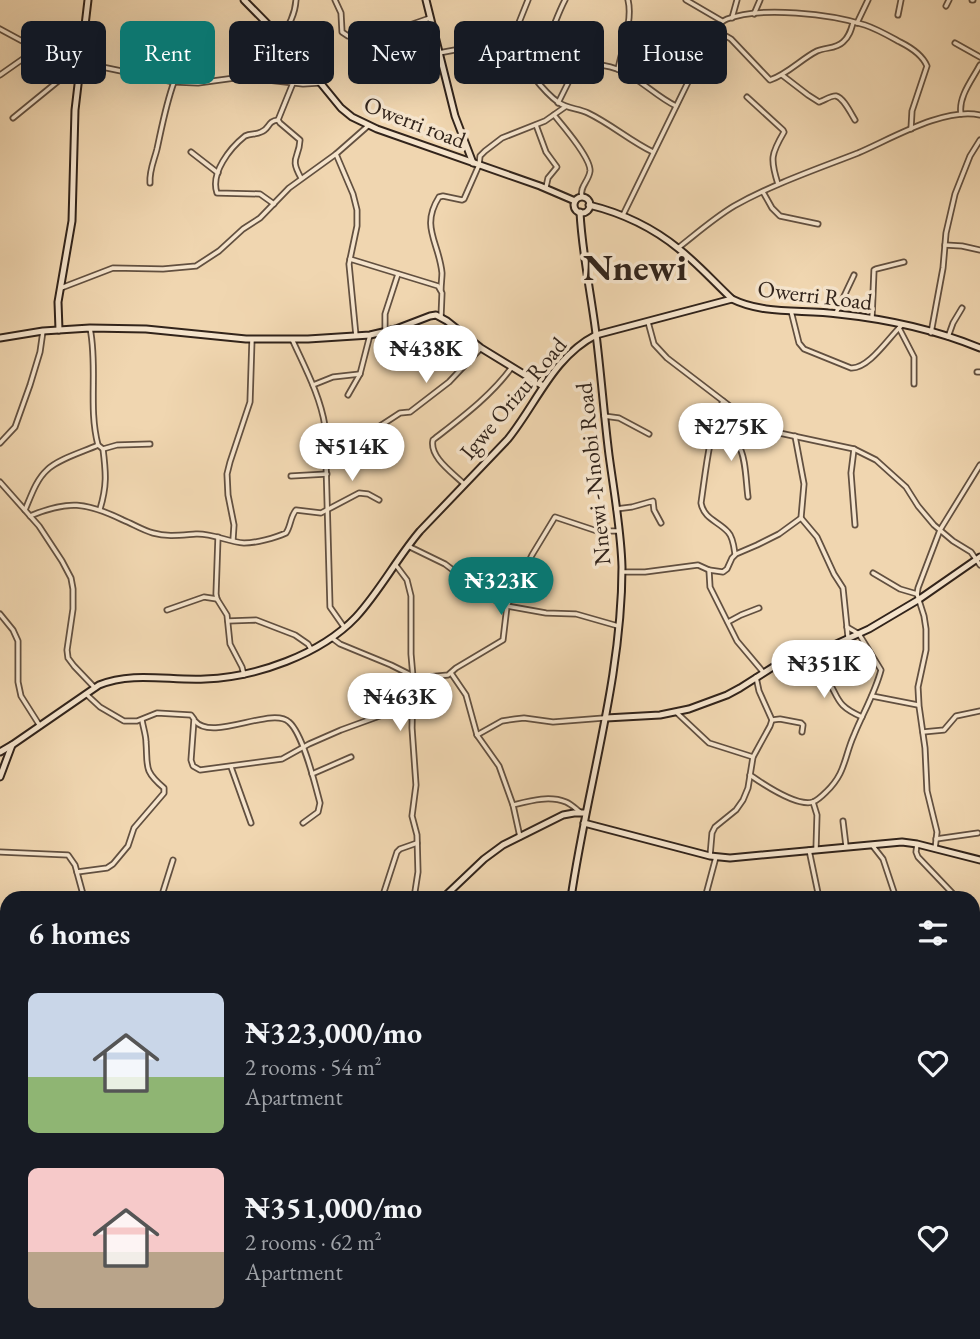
<!DOCTYPE html>
<html lang="en">
<head>
<meta charset="utf-8">
<style>
  :root { --surface:#171b24; --page:#242831; --text:#f1f3f6; --muted:#9ea1a6; --accent:#0f766e }
  body { margin:0; font-family:"EB Garamond",serif; background:var(--page); color:var(--text); height:100vh; display:flex; flex-direction:column; font-size:26px; white-space:nowrap }
  * { box-sizing:border-box; margin:0 }
  p { font-size:23px; color:var(--muted) }
  .icon { flex:none; width:38px; height:38px; fill:none; stroke:currentColor; stroke-width:2; stroke-linecap:round; stroke-linejoin:round }
  .map { position:relative; flex:1; overflow:hidden }
  .drawer { position:absolute; left:0px; top:891px; width:980px; height:450px; display:flex; flex-direction:column; background:var(--surface); border-radius:21px 21px 0 0; box-shadow:0 7px 28px #0002 }
  .drawer>* { flex:none }
  .top-card { position:absolute; left:21px; top:21px; width:938px; height:63px; display:flex; gap:14px }
  .price { position:absolute; translate:-50% -60px; padding:0 16px; border-radius:24px; background:#fff; color:#222; font-size:23px; line-height:46px; filter:drop-shadow(0 2px 4px #0008) }
  .price::after { content:''; position:absolute; left:50%; top:42px; width:21px; height:16px; margin-left:-10px; background:inherit; clip-path:polygon(0 0,100% 0,50% 100%) }
  .price.active { background:var(--accent); color:#fff }
  ul { padding:0; list-style:none }
  li { display:flex; align-items:center; gap:21px; height:175px; padding:0 28px }
  li span { display:grid; place-items:center; flex:none; width:196px; height:140px; border-radius:10px; color:#555 }
  li>.icon { margin-inline-start:auto }
  span .icon { width:84px; height:84px; fill:#fffc; stroke-width:1 }
  li b { font-size:30px }
  h2 { display:flex; justify-content:space-between; align-items:center; height:84px; padding:0 28px; font-size:30px }
  .pill { padding:0 24px; border-radius:10px; background:var(--surface); box-shadow:0 7px 28px #0002; font-size:24px; line-height:63px }
  .pill.active { background:var(--accent); color:#fff }
  .map>svg:first-child { display:block }
  .lines { fill:none; stroke-linecap:round; stroke-linejoin:round }
  .street-casing { stroke:#625040; stroke-width:7 }
  .secondary-casing { stroke:#32241b; stroke-width:9 }
  .street { stroke:#f5e4cc; stroke-width:3.5 }
  .secondary { stroke:#f5e4cc; stroke-width:5 }
  .labels { text-anchor:middle; dominant-baseline:central; stroke-width:7; stroke-linejoin:round; paint-order:stroke }
  .street-label { font-size:23px; fill:#32241b; stroke:#f5e4cc }
  .town-label { font-size:37px; font-weight:bold; fill:#32241b; stroke:#f5e4cc }
</style>
</head>
<body>
<div class="map">
<svg width="980" height="1339" viewBox="0 0 980 1339">
  <rect width="100%" height="100%" fill="#f0d6b0"/>
  <filter id="stains"><feTurbulence type="fractalNoise" baseFrequency=".00286" numOctaves="4"/><feColorMatrix values="0 0 0 0 .2 0 0 0 0 .09 0 0 0 0 .02 0 0 0 .5 -.17"/></filter>
  <radialGradient id="worn" r=".72"><stop offset=".6" stop-color="#630" stop-opacity="0"/><stop offset="1" stop-color="#630" stop-opacity=".3"/></radialGradient>
  <g class="lines">
    <defs>
      <g id="street">
        <path d="M335 0 341 13 342 32 348 36 384 34 430 18"/>
        <path d="M686 0 722 21"/>
        <path d="M972 0H973"/>
        <path d="M946 6 949 0"/>
        <path d="M754 14 760 0"/>
        <path d="M898 15 901 0"/>
        <path d="M732 18 737 0"/>
        <path d="M857 23 868 0"/>
        <path d="M518 25 528 0"/>
        <path d="M0 29 37 49 59 58 174 82 198 83 242 77 303 84 320 83"/>
        <path d="M714 29 731 39 770 80C788 74 801 59 817 51 826 47 836 49 843 42 849 37 851 30 853 23"/>
        <path d="M395 31C405 46 409 60 407 78"/>
        <path d="M281 37C289 25 295 15 296 0"/>
        <path d="M955 43 980 57"/>
        <path d="M546 46 570 55 578 63 583 64C594 64 607 65 617 69 639 77 655 96 676 106"/>
        <path d="M439 53C473 46 503 40 528 70 537 81 546 94 558 102 567 109 578 108 588 113 611 124 630 141 653 152"/>
        <path d="M524 65C551 47 551 27 565 0"/>
        <path d="M618 69C622 49 633 20 628 0"/>
        <path d="M0 75 37 49"/>
        <path d="M782 75 808 95 819 102C823 101 832 95 836 96 844 98 851 114 855 120"/>
        <path d="M293 83 278 120 280 123 300 140C299 160 289 156 301 178"/>
        <path d="M643 83 663 68 689 79"/>
        <path d="M747 97 783 130 784 132C771 154 770 159 778 184"/>
        <path d="M558 103 578 63"/>
        <path d="M961 114C958 97 972 80 980 65"/>
        <path d="M554 115C563 126 591 158 590 171 589 181 579 187 582 197"/>
        <path d="M13 118 62 78 67 74 78 76"/>
        <path d="M536 125 546 152 557 167 548 178 546 187"/>
        <path d="M191 152 218 173"/>
        <path d="M336 154 353 194 357 210V226L349 264 356 336"/>
        <path d="M150 183C149 171 154 161 157 149 162 126 166 104 174 82"/>
        <path d="M763 192 772 208 780 216 818 224"/>
        <path d="M274 204 260 194 217 193C210 173 230 148 245 136 251 133 256 135 261 132 270 129 267 121 278 120"/>
        <path d="M623 215 714 29C718 25 722 21 727 19 761 6 831 14 865 25 877 29 889 36 900 42 910 47 922 54 927 66L912 111 911 129"/>
        <path d="M945 245 962 246 980 250"/>
        <path d="M678 248C696 234 714 218 734 206 773 184 817 169 858 153 891 139 944 107 980 115"/>
        <path d="M350 259 438 286 442 293 441 317"/>
        <path d="M61 288 113 268 163 269 196 266 219 251 243 229 260 218 289 188 336 154 369 125"/>
        <path d="M441 290C441 284 442 278 442 273 439 242 420 227 439 197L443 196 462 200 464 199 479 165 480 156 485 151 502 138 545 121 565 107"/>
        <path d="M791 311 799 343 804 349 851 368C869 369 889 337 902 325"/>
        <path d="M836 313 854 275"/>
        <path d="M872 318 874 270 876 269 904 262"/>
        <path d="M648 322 654 344 667 358 748 420 770 431 854 449 876 460 906 487 918 506 934 525 953 541 971 552 980 565"/>
        <path d="M90 328C98 367 88 407 98 445L103 449 117 445 150 444"/>
        <path d="M899 328 914 357V384"/>
        <path d="M385 331V314L398 274"/>
        <path d="M931 333 943 268 946 233 955 194 970 156 980 140"/>
        <path d="M948 337 953 323 962 308"/>
        <path d="M292 339C305 368 320 395 325 426L330 607 344 627"/>
        <path d="M977 372H980"/>
        <path d="M313 385 333 377 360 374"/>
        <path d="M348 395 360 374 370 335"/>
        <path d="M723 401C709 433 706 469 701 503 704 519 718 521 728 532 733 537 734 547 735 554"/>
        <path d="M604 416 619 418 649 434"/>
        <path d="M377 428 400 413 410 412 449 382 481 348"/>
        <path d="M714 429C722 433 732 437 738 445 746 455 746 483 748 497"/>
        <path d="M0 443 15 427 30 385 40 352 43 331"/>
        <path d="M854 449 851 473 855 525"/>
        <path d="M291 476 327 474"/>
        <path d="M0 482 39 526 62 561 71 578 73 589V609L67 650 68 658 74 666 95 688"/>
        <path d="M464 484C453 473 429 457 433 440 461 418 491 396 512 367"/>
        <path d="M100 509C107 486 106 473 103 449"/>
        <path d="M616 509 632 507 653 501 654 510 661 523"/>
        <path d="M25 510C31 496 36 480 47 470 58 459 83 452 98 445"/>
        <path d="M30 516C68 500 86 502 123 520 133 524 142 530 153 533 167 537 181 535 196 534 212 533 228 542 244 543 256 543 275 538 286 533 291 526 290 517 296 510L321 513 359 493 368 494 379 500"/>
        <path d="M801 518 817 537 834 574 843 588 848 637"/>
        <path d="M218 537 216 594 217 599 227 615 230 644 242 667 244 675"/>
        <path d="M233 540 234 525 228 495 227 474 230 462 250 402 252 339"/>
        <path d="M408 546 445 564 487 596 507 606 546 613 576 614 618 626"/>
        <path d="M395 564 407 580 411 596V654L413 677 412 728 416 785 412 816 417 835 418 872 414 898"/>
        <path d="M709 570 710 587 737 641 764 673"/>
        <path d="M622 572H645L698 565 709 570 723 572 727 569 732 558 736 554 757 545 779 534 801 518 804 484 795 436"/>
        <path d="M873 573 900 589 917 594"/>
        <path d="M167 610 204 597 217 599"/>
        <path d="M0 614 13 630 18 641V682L21 696 40 726"/>
        <path d="M228 621 256 620 295 635 308 644 311 649"/>
        <path d="M728 622 741 615 759 608"/>
        <path d="M332 638 340 644 391 665 417 678 448 675 456 668 503 640 507 606 532 555 555 517 597 531H619"/>
        <path d="M807 655C814 662 821 669 826 677 840 699 835 705 862 717"/>
        <path d="M451 673 466 695 477 735 499 766 513 805 520 837"/>
        <path d="M86 694 100 707 124 721H137L157 713 191 715 194 719 191 760 193 766 200 770 282 759 309 744 341 730 385 714 411 708"/>
        <path d="M872 696 918 705"/>
        <path d="M676 712 709 743 753 757"/>
        <path d="M772 720 780 719 801 723 803 725 802 732"/>
        <path d="M195 721C212 742 272 706 289 722 303 734 315 784 320 803L318 812 303 823"/>
        <path d="M923 732 944 730 956 716 980 711"/>
        <path d="M477 735 502 721 515 719 524 718 553 722 604 718"/>
        <path d="M231 767 251 823"/>
        <path d="M312 774 351 757"/>
        <path d="M750 775C763 784 797 807 813 802 818 800 822 796 826 792 846 773 844 757 854 735 863 713 875 693 881 670L859 634 847 627"/>
        <path d="M813 802 817 815 816 849"/>
        <path d="M513 805C529 801 549 795 566 802 571 804 576 809 580 812"/>
        <path d="M843 821 846 846"/>
        <path d="M936 839 978 833"/>
        <path d="M917 844 916 852 918 857 957 898"/>
        <path d="M872 845 883 859 896 898"/>
        <path d="M935 849 937 832 927 791 925 748 919 706 918 687 926 650V629L924 616 917 594 918 588 940 530 980 465"/>
        <path d="M809 850 818 893 815 898"/>
        <path d="M0 852 68 855 75 865 84 898"/>
        <path d="M710 856 712 833 715 827 736 810 743 800 748 788 753 757 770 726 772 720 759 691 756 677"/>
        <path d="M77 872 107 868 113 864 128 846 134 828 164 793V788C143 770 148 767 146 742 146 735 143 727 142 720"/>
        <path d="M161 898 173 860"/>
        <path d="M382 898 397 852 400 849 417 843"/>
        <path d="M705 898 716 857"/>
        <path d="M0 914H7"/>
        <path d="M973 935 980 938"/>
        <path d="M0 1000 7 999"/>
        <path d="M0 1112 7 1122"/>
        <path d="M973 1125C978 1130 979 1136 973 1142"/>
        <path d="M0 1200 7 1198"/>
        <path d="M0 1263 7 1271"/>
        <path d="M74 1334 80 1339"/>
        <path d="M578 1334 580 1339"/>
        <path d="M749 1334 751 1339"/>
        <path d="M931 1334 932 1339"/>
        <path d="M98 1339 109 1334"/>
        <path d="M342 1339 343 1334"/>
        <path d="M718 1339 723 1334"/>
      </g>
      <g id="secondary">
        <path d="M244 0 296 53 341 108 352 117 377 129 540 186 575 201"/>
        <path d="M426 0 455 116 473 163"/>
        <circle cx="582" cy="205" r="8"/>
        <path d="M589 205C622 213 652 227 679 249 698 264 714 282 732 299 764 315 803 309 838 314 886 319 936 330 980 348"/>
        <path d="M59 330 58 302 72 221 75 110 88 0"/>
        <path d="M0 338 43 331 90 328 146 329 246 339H308L370 335 396 329 430 316 436 315 447 321 481 348 543 386"/>
        <path d="M606 718 660 715 689 709 727 695 740 688 773 667 823 650 869 629 918 600 980 557"/>
        <path d="M0 752 12 745 99 685C133 671 170 681 205 679 256 677 320 655 356 617 380 591 397 558 420 531L508 439C537 403 553 357 596 335L732 299"/>
        <path d="M0 777 12 745"/>
        <path d="M584 823 710 856 730 858 902 842 917 844 980 860"/>
        <path d="M443 898 484 859 503 845 563 815 574 813H585"/>
        <path d="M571 898C587 787 622 679 622 567 621 530 614 492 609 455 604 415 601 374 596 334 591 293 582 253 580 212"/>
        <path d="M0 1035 7 1060"/>
        <path d="M0 1096 7 1078"/>
        <path d="M973 1251 980 1249"/>
        <path d="M208 1339 212 1334"/>
        <path d="M527 1339V1334"/>
      </g>
    </defs>
    <use href="#street" class="street-casing"/>
    <use href="#secondary" class="secondary-casing"/>
    <use href="#street" class="street"/>
    <use href="#secondary" class="secondary"/>
  </g>
  <g class="labels">
    <g class="street-label">
      <text transform="translate(415 122) rotate(21)">Owerri road</text>
      <text transform="translate(815 295) rotate(7)">Owerri Road</text>
      <text transform="translate(513 398) rotate(-50)">Igwe Orizu Road</text>
      <text transform="translate(593 474) rotate(-96)">Nnewi -Nnobi Road</text>
    </g>
    <g class="town-label">
      <text x="635" y="267">Nnewi</text>
    </g>
  </g>
  <rect width="100%" height="100%" filter="url(#stains)"/>
  <rect width="100%" height="100%" fill="url(#worn)"/>
</svg>
<b class="price" style="left:426px;top:385px">₦438K</b>
<b class="price" style="left:731px;top:463px">₦275K</b>
<b class="price" style="left:352px;top:483px">₦514K</b>
<b class="price active" style="left:501px;top:617px">₦323K</b>
<b class="price" style="left:824px;top:700px">₦351K</b>
<b class="price" style="left:400px;top:733px">₦463K</b>
<div class="top-card">
<a class="pill">Buy</a>
<a class="pill active">Rent</a>
<a class="pill">Filters</a>
<a class="pill">New</a>
<a class="pill">Apartment</a>
<a class="pill">House</a>
</div>
<section class="drawer">
<h2>6 homes<svg class="icon" aria-label="filters" viewBox="0 0 24 24"><path d="M4 7h16M4 17h16"/><circle cx="9" cy="7" r="2"/><circle cx="15" cy="17" r="2"/></svg></h2>
<ul>
<li><span style="background:linear-gradient(#c9d6e8 60%,#8fb573 0)"><svg class="icon" aria-label="home" viewBox="0 0 24 24"><path d="M3 11l9-7 9 7M6 9v11h12V9"/></svg></span><div><b>₦323,000/mo</b><p>2 rooms · 54 m²</p><p>Apartment</p></div><svg class="icon" aria-label="heart" viewBox="0 0 24 24"><path d="M12 20l-8-8c-3-5 5-10 8-4 3-6 11-1 8 4z"/></svg></li>
<li><span style="background:linear-gradient(#f6c9c9 60%,#b9a48a 0)"><svg class="icon" aria-label="home" viewBox="0 0 24 24"><path d="M3 11l9-7 9 7M6 9v11h12V9"/></svg></span><div><b>₦351,000/mo</b><p>2 rooms · 62 m²</p><p>Apartment</p></div><svg class="icon" aria-label="heart" viewBox="0 0 24 24"><path d="M12 20l-8-8c-3-5 5-10 8-4 3-6 11-1 8 4z"/></svg></li>
</ul>
</section>
</div>
</body>
</html>
